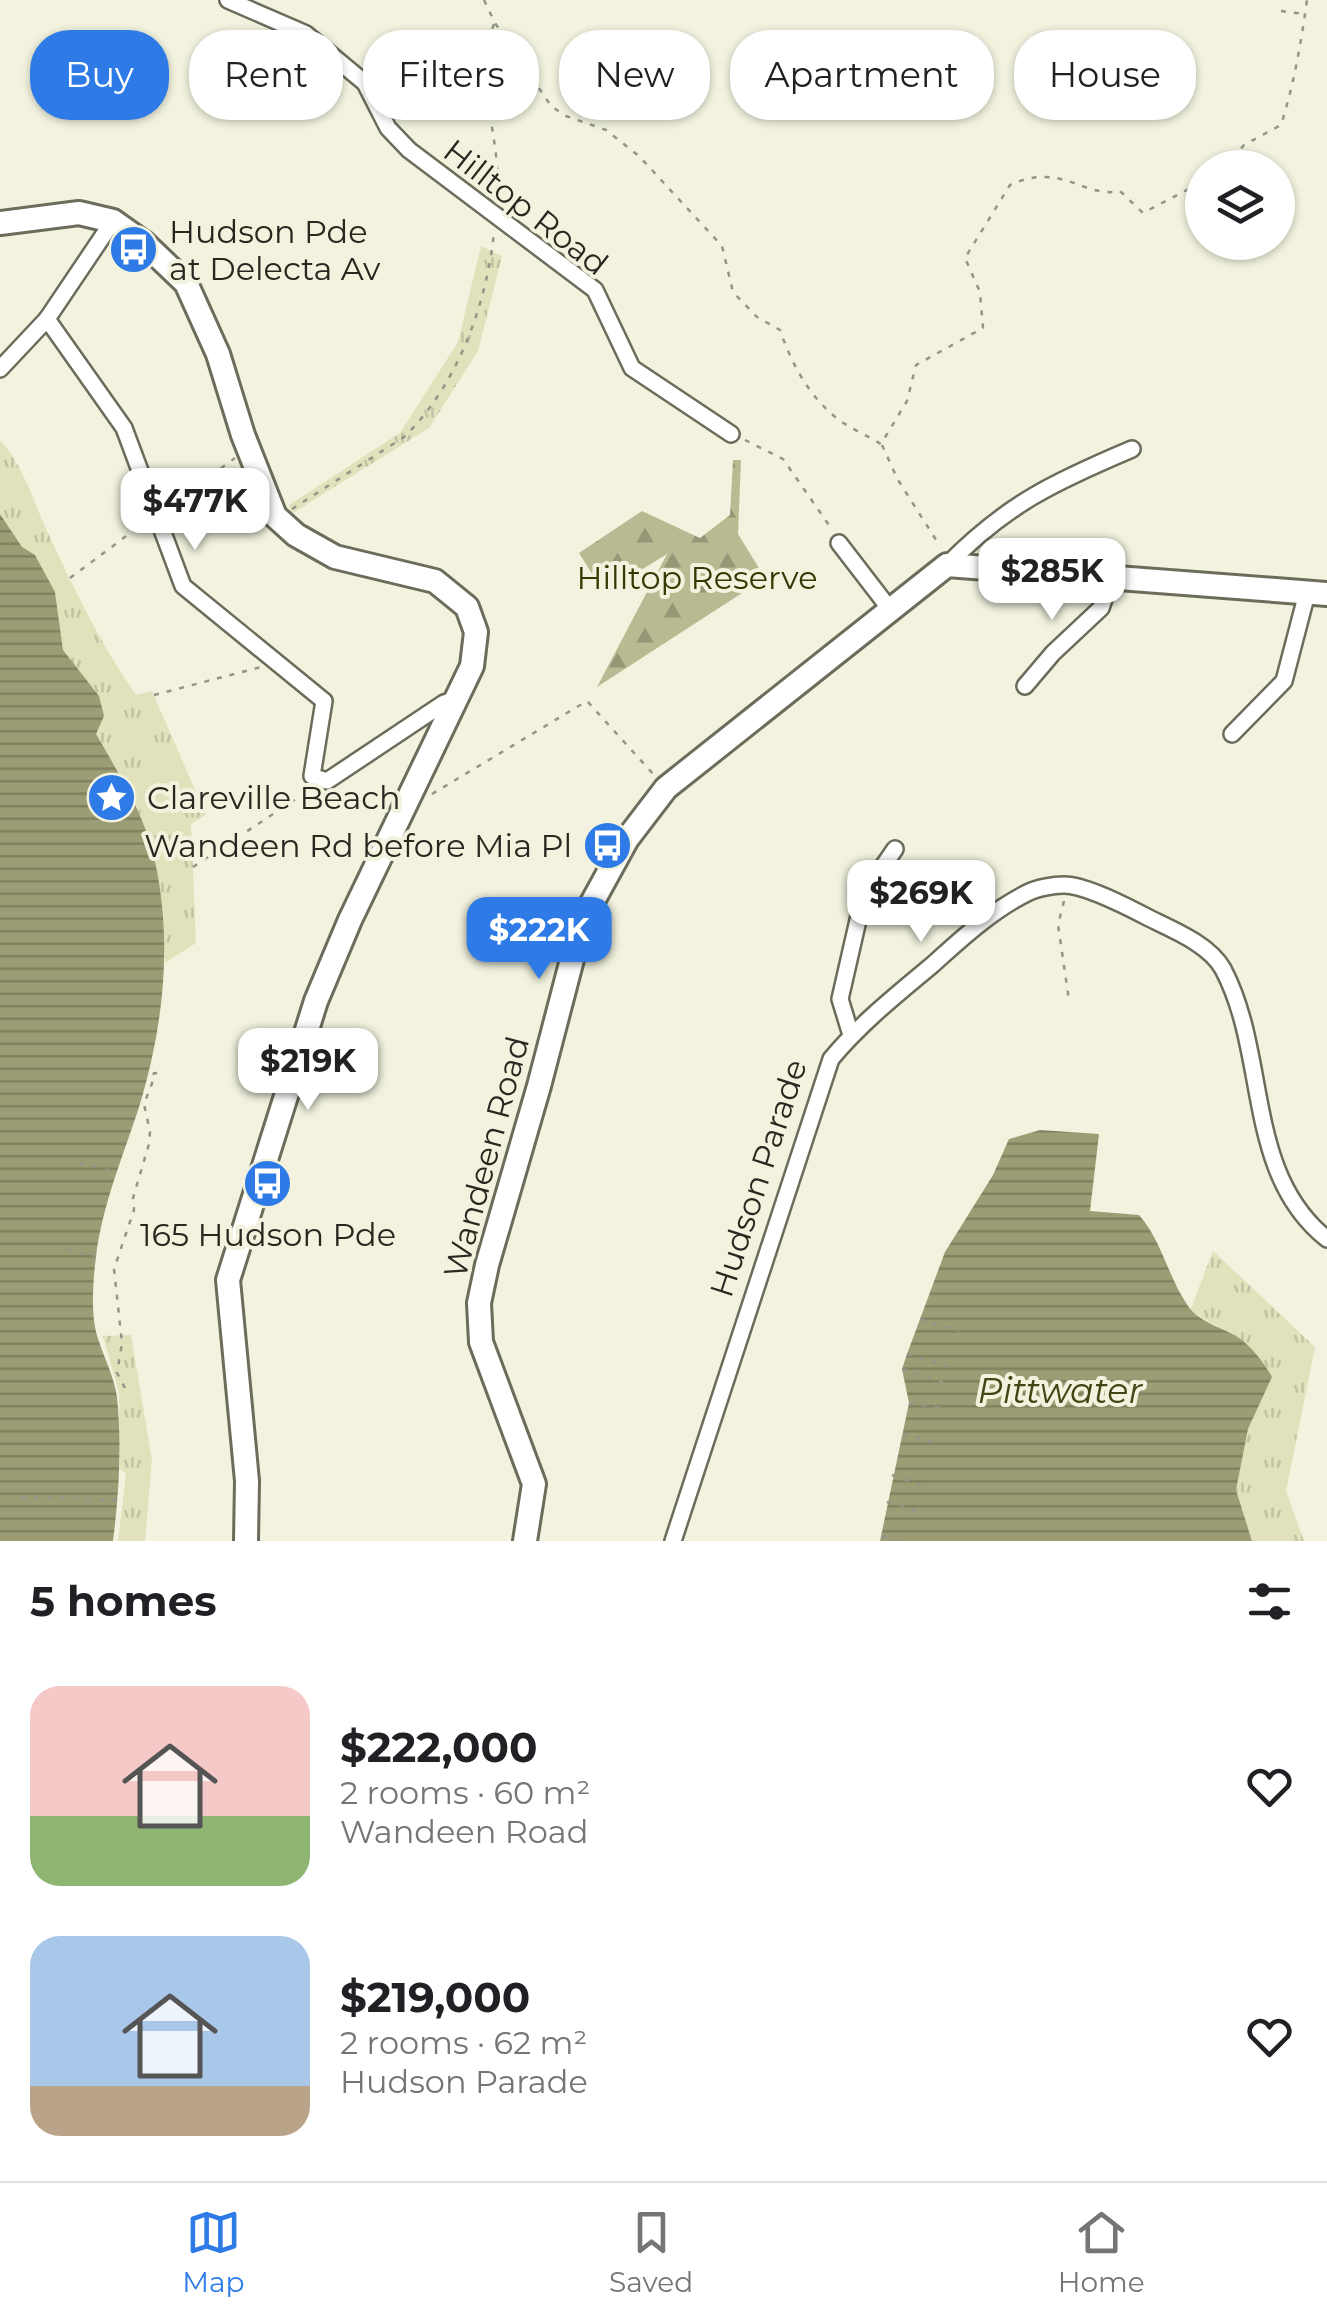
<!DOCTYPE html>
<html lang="en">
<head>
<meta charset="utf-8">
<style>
  :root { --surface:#fff; --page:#f6f6f6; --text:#202124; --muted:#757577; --line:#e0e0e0; --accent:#2e7be7 }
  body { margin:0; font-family:Montserrat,sans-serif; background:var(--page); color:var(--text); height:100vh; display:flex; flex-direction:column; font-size:38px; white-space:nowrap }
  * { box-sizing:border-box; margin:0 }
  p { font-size:32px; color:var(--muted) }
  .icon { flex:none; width:55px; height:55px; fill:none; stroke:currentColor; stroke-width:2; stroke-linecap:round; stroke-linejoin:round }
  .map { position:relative; height:1541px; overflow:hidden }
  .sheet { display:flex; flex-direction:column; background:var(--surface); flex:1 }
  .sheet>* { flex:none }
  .guide { position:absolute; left:30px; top:30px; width:1268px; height:90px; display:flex; gap:20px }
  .buttons { position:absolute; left:1185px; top:150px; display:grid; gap:20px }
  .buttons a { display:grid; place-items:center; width:110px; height:110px; border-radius:50%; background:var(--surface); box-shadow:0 2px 8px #0004; font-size:50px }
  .price { position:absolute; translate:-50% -85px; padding:0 22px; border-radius:20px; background:#fff; color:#222; font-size:32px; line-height:65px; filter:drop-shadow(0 2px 5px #0008) }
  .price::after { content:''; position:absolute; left:50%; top:60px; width:30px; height:22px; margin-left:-15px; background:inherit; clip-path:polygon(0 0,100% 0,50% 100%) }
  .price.on { background:var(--accent); color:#fff }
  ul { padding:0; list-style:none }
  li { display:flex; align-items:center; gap:30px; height:250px; padding:0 30px }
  li span { display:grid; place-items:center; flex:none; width:280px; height:200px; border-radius:30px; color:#555 }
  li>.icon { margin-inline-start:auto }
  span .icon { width:120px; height:120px; fill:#fffc; stroke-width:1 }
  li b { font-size:42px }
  h2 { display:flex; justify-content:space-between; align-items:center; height:120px; padding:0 30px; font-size:42px }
  .tag { padding:0 35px; border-radius:40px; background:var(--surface); box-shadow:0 2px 8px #0004; font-size:35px; line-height:90px }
  .tag.on { background:var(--accent); color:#fff }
  .menu { display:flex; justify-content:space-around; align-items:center; height:140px; border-top:2px solid var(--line); background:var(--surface); font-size:28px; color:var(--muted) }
  .menu a { display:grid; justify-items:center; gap:5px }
  .menu .on { color:var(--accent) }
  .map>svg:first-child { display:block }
  .grass { fill:url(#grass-tufts) }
  .forest { fill:url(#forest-firs) }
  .water { fill:url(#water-rules) }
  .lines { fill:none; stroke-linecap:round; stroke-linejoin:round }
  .street-casing { stroke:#6c6c5b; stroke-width:20 }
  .secondary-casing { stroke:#6c6c5b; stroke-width:28 }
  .path { stroke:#949487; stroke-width:2.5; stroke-dasharray:5 8; stroke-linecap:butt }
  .street { stroke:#fff; stroke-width:15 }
  .secondary { stroke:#fff; stroke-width:22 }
  .labels { text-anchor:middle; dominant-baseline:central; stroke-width:8; stroke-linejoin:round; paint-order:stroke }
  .street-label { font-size:32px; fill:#282821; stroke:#f2f2df }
  .poi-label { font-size:32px; fill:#282821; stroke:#f2f2df; text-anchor:start }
  .park-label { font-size:32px; fill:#383703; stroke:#f2f2df }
  .water-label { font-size:35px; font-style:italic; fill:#454414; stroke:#f2f2df }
</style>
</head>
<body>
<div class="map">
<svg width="1327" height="1541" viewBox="0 0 1327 1541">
  <defs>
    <pattern id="grass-tufts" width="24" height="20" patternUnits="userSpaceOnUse" patternTransform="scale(2.5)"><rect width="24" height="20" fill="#e1e2bc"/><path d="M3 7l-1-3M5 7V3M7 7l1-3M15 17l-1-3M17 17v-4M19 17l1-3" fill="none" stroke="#c1c2a1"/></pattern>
    <pattern id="forest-firs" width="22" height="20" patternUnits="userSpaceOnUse" patternTransform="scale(2.5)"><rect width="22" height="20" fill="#baba92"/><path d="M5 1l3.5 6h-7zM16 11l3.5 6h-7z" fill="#979777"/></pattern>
    <pattern id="water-rules" width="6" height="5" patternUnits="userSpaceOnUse" patternTransform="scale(2.5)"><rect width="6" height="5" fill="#9d9d75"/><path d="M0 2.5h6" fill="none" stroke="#808060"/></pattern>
  </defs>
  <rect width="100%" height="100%" fill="#f2f2df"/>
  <g class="grass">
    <path d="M481 246 502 256 478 351 429 428 291 514 289 505 400 433 458 342Z"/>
    <path d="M0 440C21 463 31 494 43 522 70 581 99 642 136 695L152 691 206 815 191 824 196 943 165 963 161 905 139 816 122 778 95 734 99 696 63 651 55 593 35 556 22 547 0 514Z"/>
    <path d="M1213 1251 1315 1347 1286 1491 1304 1541H1252L1236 1490 1248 1429 1272 1377 1242 1340 1190 1311Z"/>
    <path d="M131 1335 152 1460 145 1541H118L126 1474 120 1469 119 1393 103 1336Z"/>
  </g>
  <path class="forest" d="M733 460H741L738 534 765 578 597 687 667 554 604 593 579 553 642 511 700 538 730 515Z"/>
  <g class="water">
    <path d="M0 514 22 547 35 555 55 592 63 650 99 696 104 716 96 734C118 772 144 814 154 857 173 939 164 1024 140 1104 124 1154 102 1205 96 1257 93 1279 91 1311 96 1332 102 1354 114 1375 117 1397 122 1444 119 1494 113 1541H0Z"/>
    <path d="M1040 1130 1099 1134 1090 1211 1139 1215C1162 1241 1168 1277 1188 1306 1199 1323 1226 1328 1242 1340 1254 1350 1264 1363 1272 1377L1248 1429 1236 1490 1252 1541H880L909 1403 902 1369 907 1354 945 1252 993 1175 1009 1139Z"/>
  </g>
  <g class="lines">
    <defs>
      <g id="street">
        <path d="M228 0 306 34 365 83 388 128 409 150 595 290 632 368 731 434"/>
        <path d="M47 319 113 221"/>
        <path d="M0 369 47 319 124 428 183 586 324 701 312 776 327 781 444 703 456 699"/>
        <path d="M839 543 889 608"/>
        <path d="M947 565C1007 504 1054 482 1132 449"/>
        <path d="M1025 686 1053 653 1101 608 1111 579"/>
        <path d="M1232 734 1284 681 1307 593"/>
        <path d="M851 1035 840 999 864 894 895 849"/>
        <path d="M673 1541 831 1059C860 1024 896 995 931 966 961 939 991 911 1027 893 1037 888 1053 885 1064 885 1086 885 1128 907 1149 918 1173 930 1209 944 1223 969 1269 1056 1244 1173 1327 1239"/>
      </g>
      <g id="secondary">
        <path d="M0 223 79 213 113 221 144 243 186 283 218 354 243 435 275 516 296 535 335 557 435 581 467 607 476 632 472 666 350 920 316 1001 228 1280 247 1481 246 1541"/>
        <path d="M525 1541 534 1484 481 1342 479 1303 487 1265 539 1086 582 921 627 839 666 788 947 565 1327 594"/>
      </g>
    </defs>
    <use href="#street" class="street-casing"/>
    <use href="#secondary" class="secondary-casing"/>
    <g class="path">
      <path d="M484 0 495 23 551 106 566 116 606 130 639 156 722 246 733 292 757 317 780 330C791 362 807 393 834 416 847 427 866 435 881 444L907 401 916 365 983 328 980 292 965 258 1010 185C1062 161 1084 199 1120 191L1143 213 1202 182"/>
      <path d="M1281 11 1304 14"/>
      <path d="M494 24C472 82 503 140 497 199"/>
      <path d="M1224 168 1244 145 1281 125C1294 84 1301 43 1307 0"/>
      <path d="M745 440 783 459 831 528"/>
      <path d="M882 445 898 480 940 546"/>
      <path d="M168 506 235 458"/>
      <path d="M292 509 404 437C457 386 487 304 494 232"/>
      <path d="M70 578 145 522"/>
      <path d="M154 695 261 667"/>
      <path d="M432 794 587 701 655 776"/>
      <path d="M193 867 308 791"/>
      <path d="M1064 901 1058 925 1069 1000"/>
      <path d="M80 1163 116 1172"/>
      <path d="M67 1250 96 1256"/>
      <path d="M920 1319 959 1331"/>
      <path d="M907 1354 950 1367"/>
      <path d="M902 1369 943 1382"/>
      <path d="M125 1388 117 1373 122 1343 114 1269 134 1210 133 1198 149 1144 150 1132 144 1104 156 1073 145 1076"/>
      <path d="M909 1403 941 1408"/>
      <path d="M903 1434 938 1443"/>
      <path d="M892 1475 926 1487"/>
      <path d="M21 1497 118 1500"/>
      <path d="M887 1502 917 1511"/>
      <path d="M882 1536 898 1541"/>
    </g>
    <use href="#street" class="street"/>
    <use href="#secondary" class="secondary"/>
  </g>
  <defs>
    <symbol id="bus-disc" viewBox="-11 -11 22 22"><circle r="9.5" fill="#2e7be7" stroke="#f2f2df"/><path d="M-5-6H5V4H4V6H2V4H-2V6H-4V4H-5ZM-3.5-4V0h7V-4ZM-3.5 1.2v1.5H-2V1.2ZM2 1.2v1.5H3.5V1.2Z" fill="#fff"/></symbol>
    <symbol id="sight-disc" viewBox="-11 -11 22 22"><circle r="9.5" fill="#2e7be7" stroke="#f2f2df"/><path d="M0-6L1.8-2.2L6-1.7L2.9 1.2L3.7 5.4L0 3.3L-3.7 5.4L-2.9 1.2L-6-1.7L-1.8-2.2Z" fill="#fff"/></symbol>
  </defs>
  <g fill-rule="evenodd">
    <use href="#bus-disc" x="106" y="222" width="55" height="55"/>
    <use href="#sight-disc" x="84" y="770" width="55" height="55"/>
    <use href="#bus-disc" x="580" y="818" width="55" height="55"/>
    <use href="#bus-disc" x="240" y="1156" width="55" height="55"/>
  </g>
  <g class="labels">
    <g class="street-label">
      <text transform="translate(526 207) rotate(38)">Hilltop Road</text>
      <text transform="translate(486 1157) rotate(-75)">Wandeen Road</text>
      <text transform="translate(758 1178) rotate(-72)">Hudson Parade</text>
    </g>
    <g class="poi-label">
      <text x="169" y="231">Hudson Pde<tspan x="169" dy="37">at Delecta Av</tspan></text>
      <text x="147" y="797">Clareville Beach</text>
      <text x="572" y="845" text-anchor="end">Wandeen Rd before Mia Pl</text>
      <text x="268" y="1234" text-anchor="middle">165 Hudson Pde</text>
    </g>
    <g class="park-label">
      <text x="697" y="577">Hilltop Reserve</text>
    </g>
    <g class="water-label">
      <text x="1060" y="1390">Pittwater</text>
    </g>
  </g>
</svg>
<div class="buttons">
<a><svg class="icon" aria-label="layers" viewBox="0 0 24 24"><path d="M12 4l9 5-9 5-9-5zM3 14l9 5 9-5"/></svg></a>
</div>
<b class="price" style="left:195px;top:553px">$477K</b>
<b class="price" style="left:1052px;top:623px">$285K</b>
<b class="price" style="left:921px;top:945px">$269K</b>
<b class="price on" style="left:539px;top:982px">$222K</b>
<b class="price" style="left:308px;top:1113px">$219K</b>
<div class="guide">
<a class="tag on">Buy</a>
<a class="tag">Rent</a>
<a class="tag">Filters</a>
<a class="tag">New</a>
<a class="tag">Apartment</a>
<a class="tag">House</a>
</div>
</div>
<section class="sheet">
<h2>5 homes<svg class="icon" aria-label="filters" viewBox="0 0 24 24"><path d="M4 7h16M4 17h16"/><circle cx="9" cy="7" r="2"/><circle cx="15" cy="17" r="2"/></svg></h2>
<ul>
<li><span style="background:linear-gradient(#f6c9c9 65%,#8fb573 0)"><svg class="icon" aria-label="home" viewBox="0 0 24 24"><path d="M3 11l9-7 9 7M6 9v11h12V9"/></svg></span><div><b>$222,000</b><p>2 rooms · 60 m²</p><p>Wandeen Road</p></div><svg class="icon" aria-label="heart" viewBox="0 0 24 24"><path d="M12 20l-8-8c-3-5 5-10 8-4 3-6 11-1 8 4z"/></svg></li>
<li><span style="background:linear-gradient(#a9c7e8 75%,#b9a48a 0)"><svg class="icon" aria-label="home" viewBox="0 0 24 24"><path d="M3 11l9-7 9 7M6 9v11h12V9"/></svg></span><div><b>$219,000</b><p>2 rooms · 62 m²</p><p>Hudson Parade</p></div><svg class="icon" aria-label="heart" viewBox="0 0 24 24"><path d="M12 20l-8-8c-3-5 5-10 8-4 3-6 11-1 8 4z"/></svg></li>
</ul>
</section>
<nav class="menu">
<a class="on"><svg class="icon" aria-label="map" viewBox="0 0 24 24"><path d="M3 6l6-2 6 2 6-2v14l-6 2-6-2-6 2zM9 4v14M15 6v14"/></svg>Map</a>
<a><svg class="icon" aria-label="saved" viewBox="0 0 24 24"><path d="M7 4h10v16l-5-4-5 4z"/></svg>Saved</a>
<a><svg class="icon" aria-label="home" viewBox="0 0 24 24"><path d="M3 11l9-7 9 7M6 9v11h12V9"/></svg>Home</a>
</nav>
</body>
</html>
